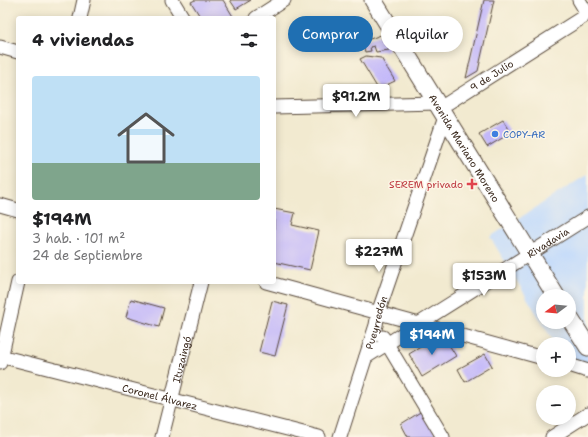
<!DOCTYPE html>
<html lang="es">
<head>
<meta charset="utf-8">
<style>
  :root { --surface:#fff; --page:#f2f2f2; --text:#202124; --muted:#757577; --line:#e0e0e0; --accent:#1f6fb2 }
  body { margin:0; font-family:"Shantell Sans",sans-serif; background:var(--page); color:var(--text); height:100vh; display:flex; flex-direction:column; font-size:15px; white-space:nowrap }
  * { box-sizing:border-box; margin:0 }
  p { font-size:13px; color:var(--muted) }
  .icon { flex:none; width:22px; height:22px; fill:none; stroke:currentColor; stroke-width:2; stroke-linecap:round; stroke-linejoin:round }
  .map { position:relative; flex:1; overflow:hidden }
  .sheet { position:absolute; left:16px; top:16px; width:260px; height:268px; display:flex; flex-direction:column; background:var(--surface); border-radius:4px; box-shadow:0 2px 10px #0003 }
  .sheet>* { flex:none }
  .guide { position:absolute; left:288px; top:16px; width:240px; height:36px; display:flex; gap:8px }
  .needle { width:26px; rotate:254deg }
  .tools { position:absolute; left:536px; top:289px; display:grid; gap:8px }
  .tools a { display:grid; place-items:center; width:40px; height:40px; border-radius:50%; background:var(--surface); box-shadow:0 2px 10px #0003; font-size:20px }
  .price { position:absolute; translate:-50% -34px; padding:0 9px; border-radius:4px; background:#fff; color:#222; font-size:13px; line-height:26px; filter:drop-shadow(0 1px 2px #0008) }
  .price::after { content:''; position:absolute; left:50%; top:24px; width:12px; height:9px; margin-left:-6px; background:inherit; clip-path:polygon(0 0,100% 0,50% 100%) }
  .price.current { background:var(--accent); color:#fff }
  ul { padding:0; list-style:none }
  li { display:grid; align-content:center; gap:8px; height:212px; padding:0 16px }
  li+li { border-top:1px solid var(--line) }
  li span { display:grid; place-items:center; height:124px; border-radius:4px; color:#555 }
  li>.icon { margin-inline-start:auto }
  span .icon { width:72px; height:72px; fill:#fffc; stroke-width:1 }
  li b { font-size:17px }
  h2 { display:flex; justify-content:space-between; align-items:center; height:48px; padding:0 16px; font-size:17px }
  .chip { padding:0 14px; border-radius:18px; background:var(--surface); box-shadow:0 2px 10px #0003; font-size:14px; line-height:36px }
  .chip.current { background:var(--accent); color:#fff }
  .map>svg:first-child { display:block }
  .built { fill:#c7ddf9; fill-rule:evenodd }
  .building { fill:#c3b8f9 }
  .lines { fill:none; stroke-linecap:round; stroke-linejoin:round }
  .minor-casing { stroke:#564739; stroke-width:15 }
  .major-casing { stroke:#564739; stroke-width:19 }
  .minor { stroke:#fff; stroke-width:13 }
  .major { stroke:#fff; stroke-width:17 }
  .shop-dot { fill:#3f7fe0; stroke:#fcf5e5; stroke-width:1.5 }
  .health-dot { fill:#e0444e; stroke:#fcf5e5; stroke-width:1.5 }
  .labels { text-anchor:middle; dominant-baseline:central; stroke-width:3; stroke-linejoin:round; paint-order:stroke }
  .street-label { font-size:10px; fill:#3b2a1e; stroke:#fcf5e5 }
  .shop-label { font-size:10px; fill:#366cbe; stroke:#fcf5e5; text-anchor:start }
  .health-label { font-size:10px; fill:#be3a42; stroke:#fcf5e5; text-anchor:end }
</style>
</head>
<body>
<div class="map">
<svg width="588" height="437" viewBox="0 0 588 437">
  <rect width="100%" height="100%" fill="#fcf5e5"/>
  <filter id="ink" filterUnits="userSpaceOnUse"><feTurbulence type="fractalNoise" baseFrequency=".025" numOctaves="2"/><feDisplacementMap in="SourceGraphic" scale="8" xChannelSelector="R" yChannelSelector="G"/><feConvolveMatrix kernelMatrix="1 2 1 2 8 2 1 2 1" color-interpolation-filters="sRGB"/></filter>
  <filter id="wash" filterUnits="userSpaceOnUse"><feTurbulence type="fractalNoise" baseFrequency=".012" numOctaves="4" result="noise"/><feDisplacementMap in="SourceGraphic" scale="16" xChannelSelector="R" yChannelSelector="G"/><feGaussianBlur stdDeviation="0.9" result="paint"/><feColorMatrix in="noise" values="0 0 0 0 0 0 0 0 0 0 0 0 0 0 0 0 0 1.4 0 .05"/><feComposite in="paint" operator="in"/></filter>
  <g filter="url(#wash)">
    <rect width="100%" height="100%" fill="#f2ead0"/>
    <path class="built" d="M588 174V366L569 361V344H555L490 237ZM543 296H569V322H543Z"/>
    <g id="blocks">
      <g class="building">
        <path d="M195 0H223L234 18H201L191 2Z"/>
        <path d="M230 0H251L236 9Z"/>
        <path d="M484 0H494L478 71 466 78Z"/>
        <path d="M381 35 383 41 385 40 386 45H388L389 50 376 52 374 46 370 47 371 51 365 52 364 48H361L359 43Z"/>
        <path d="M366 56 381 58 395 81 378 89 360 59Z"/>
        <path d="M503 120 511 133 487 147 479 134Z"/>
        <path d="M274 209 295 213 292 225 319 231 310 270 274 262Z"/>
        <path d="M131 299 164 308 159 327 126 317Z"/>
        <path d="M272 301 288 305 275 356 259 352Z"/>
        <path d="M437 337 440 343 446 340 456 356 422 377 409 354Z"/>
        <path d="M485 354 492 366 465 382 458 369Z"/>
        <path d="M422 411 438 437H408L401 424Z"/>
      </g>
    </g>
  </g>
  <g filter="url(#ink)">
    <use href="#blocks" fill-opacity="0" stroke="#564739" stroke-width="1"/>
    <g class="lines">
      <defs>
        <g id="minor">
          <path d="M172 0 183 18"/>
          <path d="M579 0 585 10"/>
          <path d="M80 18 84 0"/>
          <path d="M256 18 284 0"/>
          <path d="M0 47 18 52"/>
          <path d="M274 107 437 103"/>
          <path id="s1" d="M440 108 583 17"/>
          <path d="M0 205 18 210"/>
          <path d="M266 282 543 358"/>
          <path d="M383 337 443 437"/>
          <path id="s2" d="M0 356 319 437"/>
          <path id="s3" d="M366 357 588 217"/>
          <path d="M0 363 18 282"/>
          <path d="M569 365 588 371"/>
          <path id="s4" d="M162 437 201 282"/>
          <path id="s5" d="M340 437 376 325 378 313 445 117"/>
          <path d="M552 437 588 414"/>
        </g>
        <g id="major">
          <path id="s6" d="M373 0 556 296"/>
          <path d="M569 317 588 347"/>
        </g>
      </defs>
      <use href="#minor" class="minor-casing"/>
      <use href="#major" class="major-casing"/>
      <use href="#minor" class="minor"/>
      <use href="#major" class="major"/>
    </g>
  </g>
  <circle class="shop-dot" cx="495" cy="134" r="4"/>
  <path class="health-dot" d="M470 178h4v4h4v4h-4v4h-4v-4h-4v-4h4z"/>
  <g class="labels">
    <g class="street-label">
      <text stroke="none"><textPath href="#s1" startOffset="61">9 de Julio</textPath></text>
      <text stroke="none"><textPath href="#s6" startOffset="174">Avenida Mariano Moreno</textPath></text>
      <text stroke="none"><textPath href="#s3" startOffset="215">Rivadavia</textPath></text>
      <text stroke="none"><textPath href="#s5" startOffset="120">Pueyrredón</textPath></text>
      <text stroke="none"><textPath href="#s4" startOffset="80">Ituzaingó</textPath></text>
      <text stroke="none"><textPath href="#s2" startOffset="165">Coronel Álvarez</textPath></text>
    </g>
    <g class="shop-label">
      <text x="503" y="134">COPY-AR</text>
    </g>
    <g class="health-label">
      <text x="463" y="184">SEREM privado</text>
    </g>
  </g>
</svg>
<div class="tools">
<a><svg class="needle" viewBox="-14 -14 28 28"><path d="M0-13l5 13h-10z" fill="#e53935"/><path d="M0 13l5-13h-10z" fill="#757577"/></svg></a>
<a>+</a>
<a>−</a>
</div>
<b class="price" style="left:356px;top:118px">$91.2M</b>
<b class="price" style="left:379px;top:273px">$227M</b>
<b class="price" style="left:484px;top:297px">$153M</b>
<b class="price current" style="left:432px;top:356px">$194M</b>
<div class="guide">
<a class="chip current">Comprar</a>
<a class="chip">Alquilar</a>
</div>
<section class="sheet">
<h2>4 viviendas<svg class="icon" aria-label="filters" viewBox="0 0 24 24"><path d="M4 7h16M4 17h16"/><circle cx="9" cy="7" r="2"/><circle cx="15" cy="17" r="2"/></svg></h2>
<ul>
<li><span style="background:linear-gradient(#bfe0f5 70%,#7fa58c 0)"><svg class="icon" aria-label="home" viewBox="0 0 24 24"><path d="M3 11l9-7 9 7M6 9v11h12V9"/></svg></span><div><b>$194M</b><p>3 hab. · 101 m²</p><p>24 de Septiembre</p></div></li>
</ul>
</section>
</div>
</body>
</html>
